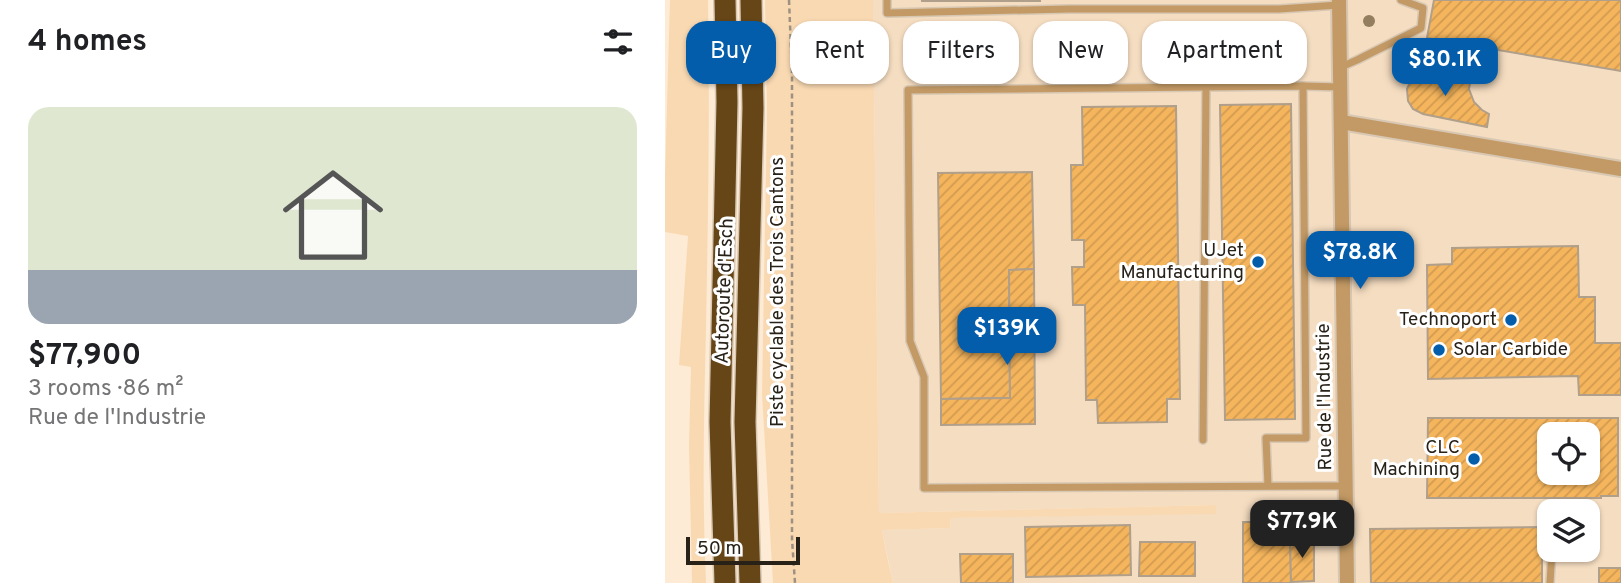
<!DOCTYPE html>
<html lang="en">
<head>
<meta charset="utf-8">
<style>
  :root { --surface:#fff; --page:#f2f2f2; --text:#202124; --muted:#757577; --accent:#035dab }
  body { margin:0; font-family:Overpass,sans-serif; background:var(--page); color:var(--text); height:100vh; display:flex; flex-direction:column; font-size:26px; white-space:nowrap }
  * { box-sizing:border-box; margin:0 }
  p { font-size:23px; color:var(--muted) }
  .icon { flex:none; width:38px; height:38px; fill:none; stroke:currentColor; stroke-width:2; stroke-linecap:round; stroke-linejoin:round }
  .map { position:relative; flex:1; overflow:hidden }
  .panel { display:flex; flex-direction:column; background:var(--surface); width:665px }
  .panel>* { flex:none }
  .banner { position:absolute; left:21px; top:21px; width:665px; height:63px; display:flex; gap:14px }
  .controls { position:absolute; left:872px; top:422px; display:grid; gap:14px }
  .controls a { display:grid; place-items:center; width:63px; height:63px; border-radius:14px; background:var(--surface); box-shadow:0 2px 5px #0004; font-size:35px }
  .scale { position:absolute; left:21px; bottom:18px; width:114px; box-sizing:border-box; padding-left:7px; border:4px solid #272118; border-top:0; font-size:19px; line-height:24px; white-space:nowrap; color:#272118; -webkit-text-stroke:5px #fff; paint-order:stroke }
  .price { position:absolute; translate:-50% -60px; padding:0 16px; border-radius:14px; background:var(--accent); color:#fff; font-size:23px; line-height:46px; filter:drop-shadow(0 2px 4px #0008) }
  .price::after { content:''; position:absolute; left:50%; top:42px; width:21px; height:16px; margin-left:-10px; background:inherit; clip-path:polygon(0 0,100% 0,50% 100%) }
  .price.on { background:#222; color:#fff }
  ul { padding:0; list-style:none }
  li { display:grid; align-content:center; gap:14px; height:371px; padding:0 28px }
  li span { display:grid; place-items:center; height:217px; border-radius:21px; color:#555 }
  li>.icon { margin-inline-start:auto }
  span .icon { width:126px; height:126px; fill:#fffc; stroke-width:1 }
  li b { font-size:30px }
  h2 { display:flex; justify-content:space-between; align-items:center; height:84px; padding:0 28px; font-size:30px }
  .chip { padding:0 24px; border-radius:21px; background:var(--surface); box-shadow:0 2px 5px #0004; font-size:24px; line-height:63px }
  .chip.on { background:var(--accent); color:#fff }
  main { display:flex; flex:1; min-height:0 }
  .map>svg:first-child { display:block }
  .built { fill:#f5ddc1; fill-rule:evenodd }
  .green { fill:#f9d9b2 }
  .building { fill:url(#building-hatch); stroke:#b09f8a; stroke-width:2; fill-rule:evenodd }
  .lines { fill:none; stroke-linecap:round; stroke-linejoin:round }
  .lane-casing { stroke:#d7c7b3; stroke-width:10 }
  .street-casing { stroke:#d7c7b3; stroke-width:18 }
  .highway-casing { stroke:#d7c7b3; stroke-width:24 }
  .path { stroke:#9e9181; stroke-width:2.5; stroke-dasharray:5 3.5; stroke-linecap:butt }
  .lane { stroke:#c39a65; stroke-width:7 }
  .street { stroke:#c39a65; stroke-width:14 }
  .highway { stroke:#664617; stroke-width:21 }
  .tree { fill:#937e60 }
  .poi-dot { fill:#035dab; stroke:#fff; stroke-width:2.5 }
  .labels { text-anchor:middle; dominant-baseline:central; stroke-width:6; stroke-linejoin:round; paint-order:stroke }
  .poi-label { font-size:19px; fill:#272118; stroke:#fff; text-anchor:end }
  .street-label { font-size:19px; fill:#272118; stroke:#fff }
</style>
</head>
<body>
<main>
<section class="panel">
<h2>4 homes<svg class="icon" aria-label="filters" viewBox="0 0 24 24"><path d="M4 7h16M4 17h16"/><circle cx="9" cy="7" r="2"/><circle cx="15" cy="17" r="2"/></svg></h2>
<ul>
<li><span style="background:linear-gradient(#dfe7d0 75%,#9aa5b1 0)"><svg class="icon" aria-label="home" viewBox="0 0 24 24"><path d="M3 11l9-7 9 7M6 9v11h12V9"/></svg></span><div><b>$77,900</b><p>3 rooms · 86 m²</p><p>Rue de l'Industrie</p></div></li>
</ul>
</section>
<div class="map">
<svg width="956" height="583" viewBox="0 0 956 583">
  <defs>
    <pattern id="building-hatch" width="6" height="6" patternUnits="userSpaceOnUse" patternTransform="scale(1.75)"><rect width="6" height="6" fill="#f5b55d"/><path d="M-1 1l2-2M0 6l6-6M5 7l2-2" fill="none" stroke="#d29b50"/></pattern>
  </defs>
  <rect width="100%" height="100%" fill="#feebd5"/>
  <path class="built" d="M208 0H956V583H228L217 530 285 528 286 518 551 513 550 505 214 513ZM884 434H922V472H884ZM884 511H922V550H884Z"/>
  <g class="green">
    <path d="M5 0H43C45 110 43 219 41 329 39 413 37 498 41 583H27L24 445 26 367 14 365 23 236 0 232V175Z"/>
    <path d="M100 0H208L214 513 551 505V514L286 518 285 528 217 530 223 561 228 583H108L97 394 102 112Z"/>
  </g>
  <g class="building">
    <rect x="257" y="0" width="118" height="1"/>
    <path d="M769 0H956V71L762 38Z"/>
    <path d="M756 71H768L806 77 804 89 809 102 817 110 824 114 822 127 758 114 748 109 743 101 742 89 747 78Z"/>
    <path d="M626 104 630 419 560 420 555 105Z"/>
    <path d="M511 106 515 399H502V422L433 423 432 400H421L420 305H408L407 267H419V240H407L406 165H418L417 107Z"/>
    <path d="M367 172 369 269 344 270 345 398 276 399 273 173Z"/>
    <path d="M913 246 914 297H930V343H956V395H914L913 376 763 379 762 265 787 264V248Z"/>
    <path d="M369 269 370 424 276 425V399L345 398 344 270Z"/>
    <path d="M763 418H953V496H936V498H762ZM884 434H922V472H884Z"/>
    <path d="M578 522H625L626 583H578Z"/>
    <path d="M465 525 466 575 361 577 360 527Z"/>
    <path d="M877 527V583H706L705 529Z"/>
    <path d="M625 538H649V581L626 582Z"/>
    <path d="M475 542H530V576H474Z"/>
    <path d="M295 554H348V583H296Z"/>
    <rect x="934" y="568" width="22" height="15"/>
  </g>
  <g class="lines">
    <defs>
      <g id="lane">
        <path d="M222 0V13L404 9H614L674 5"/>
        <path d="M676 67 692 60 756 28 758 8 736 0"/>
        <path d="M638 86 675 87"/>
        <path d="M538 440 541 87"/>
        <path d="M603 486 601 438H641L638 86 243 90 245 341 259 377V488L659 486H680"/>
        <path d="M885 583 887 550"/>
      </g>
      <g id="street">
        <path d="M674 0 682 583"/>
        <path d="M676 122 956 169"/>
      </g>
      <g id="highway">
        <path d="M60 583 55 422 62 102 60 0"/>
        <path d="M85 583 80 422 88 108 86 0"/>
      </g>
    </defs>
    <use href="#lane" class="lane-casing"/>
    <use href="#street" class="street-casing"/>
    <use href="#highway" class="highway-casing"/>
    <path class="path" d="M124 0 127 73V539L130 583"/>
    <use href="#lane" class="lane"/>
    <use href="#street" class="street"/>
    <use href="#highway" class="highway"/>
  </g>
  <circle class="tree" cx="704" cy="21" r="6"/>
  <g class="poi-dot">
    <circle cx="593" cy="262" r="7"/>
    <circle cx="846" cy="320" r="7"/>
    <circle cx="774" cy="350" r="7"/>
    <circle cx="809" cy="459" r="7"/>
  </g>
  <g class="labels">
    <g class="poi-label">
      <text x="579" y="251">UJet<tspan x="579" dy="22">Manufacturing</tspan></text>
      <text x="832" y="320">Technoport</text>
      <text x="788" y="350" text-anchor="start">Solar Carbide</text>
      <text x="795" y="448">CLC<tspan x="795" dy="22">Machining</tspan></text>
    </g>
    <g class="street-label">
      <text transform="translate(60 291) rotate(-88)">Autoroute d'Esch</text>
      <text transform="translate(113 292) rotate(-90)">Piste cyclable des Trois Cantons</text>
      <text transform="translate(660 397) rotate(-91)">Rue de l'Industrie</text>
    </g>
  </g>
</svg>
<div class="controls">
<a><svg class="icon" aria-label="locate" viewBox="0 0 24 24"><circle cx="12" cy="12" r="6"/><path d="M12 2v4M12 18v4M2 12h4M18 12h4"/></svg></a>
<a><svg class="icon" aria-label="layers" viewBox="0 0 24 24"><path d="M12 4l9 5-9 5-9-5zM3 14l9 5 9-5"/></svg></a>
</div>
<div class="scale">50 m</div>
<b class="price" style="left:780px;top:98px">$80.1K</b>
<b class="price" style="left:695px;top:291px">$78.8K</b>
<b class="price" style="left:342px;top:367px">$139K</b>
<b class="price on" style="left:637px;top:560px">$77.9K</b>
<div class="banner">
<a class="chip on">Buy</a>
<a class="chip">Rent</a>
<a class="chip">Filters</a>
<a class="chip">New</a>
<a class="chip">Apartment</a>
</div>
</div>
</main>
</body>
</html>
